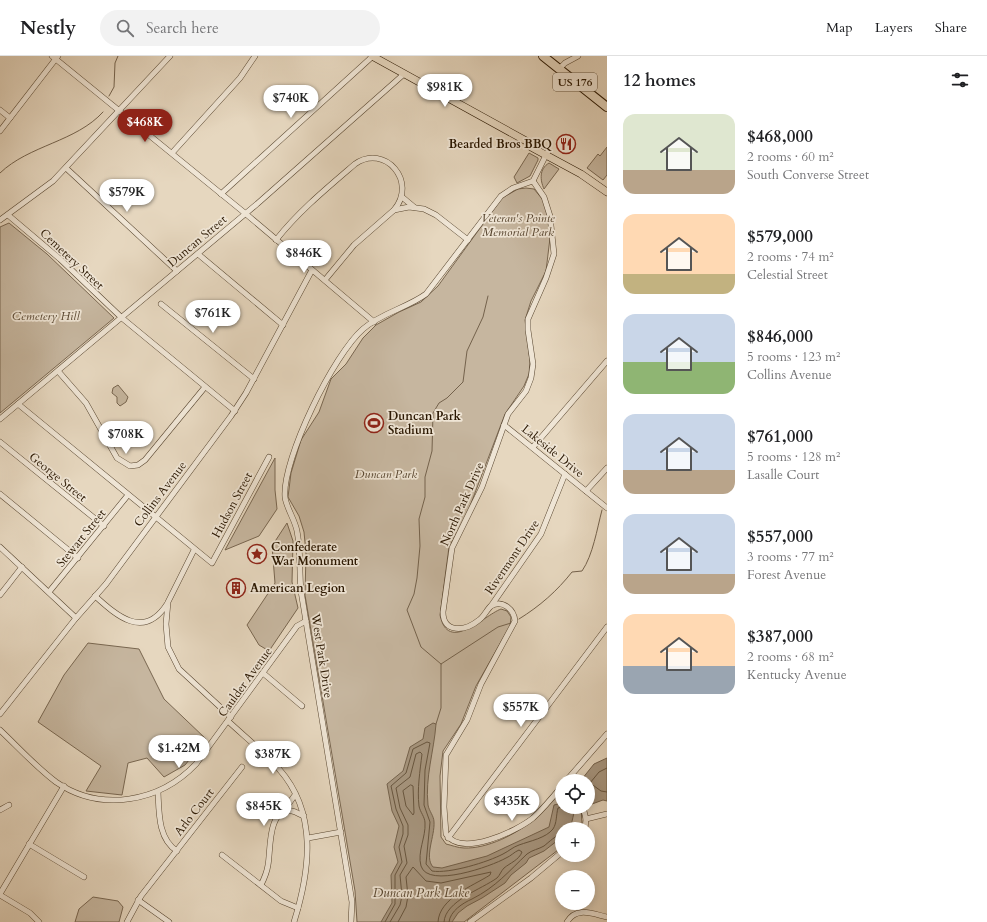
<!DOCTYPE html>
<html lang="en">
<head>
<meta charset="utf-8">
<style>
  :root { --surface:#fff; --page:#f2f2f2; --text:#202124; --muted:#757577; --line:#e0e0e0; --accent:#8f2418 }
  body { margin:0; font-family:Cardo,serif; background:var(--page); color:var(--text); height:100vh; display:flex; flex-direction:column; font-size:15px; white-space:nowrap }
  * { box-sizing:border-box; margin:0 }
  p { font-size:13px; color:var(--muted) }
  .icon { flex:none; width:22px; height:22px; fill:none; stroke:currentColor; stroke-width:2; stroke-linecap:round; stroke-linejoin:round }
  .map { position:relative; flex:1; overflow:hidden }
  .panel { display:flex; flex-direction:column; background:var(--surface); width:380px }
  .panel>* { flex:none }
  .controls { position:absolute; left:555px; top:718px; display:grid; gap:8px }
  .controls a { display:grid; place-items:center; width:40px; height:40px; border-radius:50%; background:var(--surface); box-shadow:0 2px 10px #0003; font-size:20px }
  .price { position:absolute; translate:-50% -34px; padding:0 9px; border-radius:14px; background:#fff; color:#222; font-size:13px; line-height:26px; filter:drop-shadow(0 1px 2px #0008) }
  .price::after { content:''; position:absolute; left:50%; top:24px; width:12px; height:9px; margin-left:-6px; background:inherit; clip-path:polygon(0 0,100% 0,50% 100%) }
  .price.selected { background:var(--accent); color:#fff }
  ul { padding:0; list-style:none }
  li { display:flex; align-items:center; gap:12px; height:100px; padding:0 16px }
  li span { display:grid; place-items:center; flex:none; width:112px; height:80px; border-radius:12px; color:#555 }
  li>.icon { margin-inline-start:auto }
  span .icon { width:48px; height:48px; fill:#fffc; stroke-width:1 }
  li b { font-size:17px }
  h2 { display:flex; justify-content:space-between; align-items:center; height:48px; padding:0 16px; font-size:17px }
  header { display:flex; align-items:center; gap:24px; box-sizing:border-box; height:56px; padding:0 20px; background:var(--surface); border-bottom:1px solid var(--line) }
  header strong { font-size:19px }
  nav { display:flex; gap:22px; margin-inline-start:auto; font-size:14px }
  .search { width:280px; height:36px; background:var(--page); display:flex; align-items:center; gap:10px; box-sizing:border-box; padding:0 14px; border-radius:22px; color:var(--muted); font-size:15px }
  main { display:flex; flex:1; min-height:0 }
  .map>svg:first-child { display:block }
  .green { fill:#c6b69f; stroke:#786650 }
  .water { fill:#a6957e; stroke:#74624c }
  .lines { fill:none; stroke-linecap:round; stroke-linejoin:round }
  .shore { stroke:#68563f; stroke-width:1 }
  .stream { stroke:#74624c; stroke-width:1 }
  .minor-casing { stroke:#584630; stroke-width:6 }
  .major-casing { stroke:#291600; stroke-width:8 }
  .highway-casing { stroke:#291600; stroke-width:10 }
  .minor { stroke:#efe5d5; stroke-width:5 }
  .major { stroke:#e6d7bf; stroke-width:7 }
  .highway { stroke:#e6d7bf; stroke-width:8 }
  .labels { text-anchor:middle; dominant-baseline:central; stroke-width:3.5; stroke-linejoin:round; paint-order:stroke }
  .shield { fill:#efe5d5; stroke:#645440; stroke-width:1 }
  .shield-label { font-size:11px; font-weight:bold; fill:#291600 }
  .poi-label { font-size:12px; font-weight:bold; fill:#291600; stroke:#efe5d5; text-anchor:start }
  .park-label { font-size:12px; font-style:italic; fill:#584630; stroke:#efe5d5 }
  .street-label { font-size:12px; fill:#291600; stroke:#efe5d5 }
  .water-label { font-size:13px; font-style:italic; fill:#5b4932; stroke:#efe5d5 }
</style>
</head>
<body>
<header>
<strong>Nestly</strong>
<div class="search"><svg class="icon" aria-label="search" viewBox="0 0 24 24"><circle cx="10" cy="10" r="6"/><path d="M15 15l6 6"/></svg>Search here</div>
<nav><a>Map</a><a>Layers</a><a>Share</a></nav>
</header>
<main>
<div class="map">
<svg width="607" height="866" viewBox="0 0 607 866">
  <rect width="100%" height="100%" fill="#e6d7bf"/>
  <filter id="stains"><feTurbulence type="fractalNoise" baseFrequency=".005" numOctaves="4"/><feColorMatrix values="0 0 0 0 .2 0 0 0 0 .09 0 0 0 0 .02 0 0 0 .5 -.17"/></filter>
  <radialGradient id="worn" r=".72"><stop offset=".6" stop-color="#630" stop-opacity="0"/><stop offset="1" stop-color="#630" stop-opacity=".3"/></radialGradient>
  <g class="green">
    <path d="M607 91V119L603 124 587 112 598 98 600 100Z"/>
    <path d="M529 97 538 102V104L530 120 517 127 514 121Z"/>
    <path d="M549 107 559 113 544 133C540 124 539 113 549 107Z"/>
    <path d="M526 132 534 133 543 144 548 161 550 182 546 215 531 245 525 264 530 305 529 318 524 330 505 358 467 458 449 491 440 559C448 598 483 560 501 553L507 555 511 561 510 570 476 630 461 668 443 695 440 720 441 781 446 788C451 789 458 792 464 792 487 793 517 778 534 763 545 754 552 743 562 734V751H581L582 767 578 773H562V791L464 866H357L355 835 305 539 306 497 304 476 299 460 288 441 291 417 301 384 319 356 331 323 346 308 363 282 376 269 399 256 421 246 438 230 502 142 518 133Z"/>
    <path d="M9 167 47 198 114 262 0 357V171Z"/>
    <path d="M118 329 128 341 126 346 120 350 117 347V341L112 337 113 332Z"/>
    <path d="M275 402V434L277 453 259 480 225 494Z"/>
    <path d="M287 467 293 485 292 526 298 552 269 595 259 589 247 569 275 527 272 490Z"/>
    <path d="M88 587 139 593 164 643 206 683 185 709 164 721 147 702 128 707 122 739 86 735 101 710 38 666 64 619Z"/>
    <path d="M93 841 118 845 123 851 119 866H75L79 853Z"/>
  </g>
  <g class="water">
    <path d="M433 667 436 668C434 695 425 721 428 749 429 755 434 760 434 766 435 780 424 801 433 811L442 812 487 800 549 771 554 749 562 747V751H575C575 753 571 770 570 773H562V781L544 795 529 802 526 807 511 819 505 827 482 842 467 850 458 857 452 866H381L392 847 391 819 398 806 394 791 399 770 392 755 387 728 403 715 410 691 423 683 425 672Z"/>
    <path d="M607 702V745L603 744 592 748 590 745 592 738 588 737V725H582V723L594 708Z"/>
  </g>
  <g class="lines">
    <g class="shore">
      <path d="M607 712 599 716 590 727 601 735 607 736"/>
      <path d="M411 729 413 730 414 757 413 759 406 750 403 735Z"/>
      <path d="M385 866 395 848V819L402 806 399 791 403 778V770L396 753 391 730 406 717 413 693 427 686 430 687 425 714 424 749 430 766 426 808 432 815C449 818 488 806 503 798 509 795 513 791 519 789 530 785 546 782 553 773 557 767 556 759 558 752L562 751"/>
      <path d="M390 866 400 849 402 840 400 819 407 807 404 790 408 779V769L400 752 396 732 410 721 416 698 420 696 422 698C420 715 417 733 419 750 420 756 425 761 425 767 426 781 417 796 421 810 428 833 492 810 506 802 511 800 514 796 519 794L522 796C519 804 510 807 504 812 501 815 500 819 497 822 482 833 445 845 444 866"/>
      <path d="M398 866 406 851 408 840 406 821 413 811 426 825 441 827 491 816 490 819C473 830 439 842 438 866"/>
      <path d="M449 866C450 855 463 847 472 843 496 831 509 815 527 798 532 794 539 793 544 790 549 786 556 779 562 778"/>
    </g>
    <g class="stream">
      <path d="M109 40 114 31 115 7 118 0"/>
      <path d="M0 117C29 89 76 86 103 56"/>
      <path d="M519 563C540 550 557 535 572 516L582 515C593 499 597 473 602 454"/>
      <path d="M441 608 421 591 407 554 414 538 417 522 420 490 419 463 425 441V421L432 395 433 357 439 347 447 342 463 326 467 295 483 261 488 240"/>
      <path d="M436 668 441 652V608L498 571 511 567"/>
      <path d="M588 740 593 737"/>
    </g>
    <defs>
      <g id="minor">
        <path d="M52 0 246 158 374 266"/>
        <path d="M559 13 565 7 578 0"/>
        <path d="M0 54 10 62"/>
        <path d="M0 75 58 0"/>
        <path d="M172 97 240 22 255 0"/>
        <path d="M66 112 177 215"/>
        <path d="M533 125 544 141 550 160 554 198 546 222 528 263V274L533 308 531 322 526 335 508 358 482 431 452 492 443 556C443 578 466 575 479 564 484 561 487 553 491 550 503 543 514 554 515 565L481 628 467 664 446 699 444 751 446 778C461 802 517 775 533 762 544 752 553 741 562 730"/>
        <path d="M221 138 373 0"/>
        <path d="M402 141 414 151"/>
        <path d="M8 159 60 203 122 262 235 355"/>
        <path d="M0 164 53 125 170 0"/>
        <path d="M276 184C299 155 327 132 355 108 385 87 418 126 394 154"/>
        <path d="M198 198 283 269"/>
        <path d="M325 224 354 189 394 154 409 151 424 153 436 159 468 184"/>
        <path d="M161 248 254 323"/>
        <path d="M58 315 86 347 117 402 130 410 138 409 145 404 205 331"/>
        <path d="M18 348 212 507 269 401"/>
        <path d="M0 363 257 148 404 18"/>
        <path d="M504 369 607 452"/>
        <path d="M0 386 104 470"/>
        <path d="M533 391 607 305"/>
        <path d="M586 435 607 412"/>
        <path d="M0 438 78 502"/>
        <path d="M0 491 76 562"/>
        <path d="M194 494 168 546 166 568 168 591 179 613 231 661"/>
        <path d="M49 536 128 439"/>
        <path d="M0 539 22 511"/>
        <path d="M95 540C117 560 144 584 167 548"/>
        <path d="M491 550 541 478 565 418"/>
        <path d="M263 617 302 650"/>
        <path d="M0 658 76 562 106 528 231 360 246 337 312 214"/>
        <path d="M228 665C245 681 264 696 279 713 318 757 310 815 294 866"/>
        <path d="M0 674C18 691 36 711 56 726 101 757 160 746 196 708L297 570 306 565"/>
        <path d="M566 725 607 678"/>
        <path d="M158 736C159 756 158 783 177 795"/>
        <path d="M583 751 586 763 585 773"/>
        <path d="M0 754 9 749"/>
        <path d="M282 757 295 739"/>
        <path d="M586 763 607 758"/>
        <path d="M308 782 341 776"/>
        <path d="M448 782 607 571"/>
        <path d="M29 788 84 821"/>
        <path d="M222 799 281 845 298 852"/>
        <path d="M261 829C264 823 267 816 268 809 271 794 267 752 292 755 297 756 300 759 304 760"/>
        <path d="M0 838 64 730"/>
        <path d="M0 839 30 857 39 866"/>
        <path d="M138 844 169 866"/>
        <path d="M127 866 141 840 242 711"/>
        <path d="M351 866 352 846 301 535C299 515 301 495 297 475 295 464 286 451 285 441 282 403 334 298 363 273 381 257 407 252 426 238L501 140 513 132 533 125 548 95"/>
        <path d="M470 866 531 822 562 796"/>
        <path d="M567 866C576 850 593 858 607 861"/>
      </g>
      <path id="major" d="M372 0 528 86 531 91 581 118 607 136"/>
      <path id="highway" d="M543 0 607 51"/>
    </defs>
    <use href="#minor" class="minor-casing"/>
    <use href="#major" class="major-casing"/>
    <use href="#highway" class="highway-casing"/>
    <use href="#minor" class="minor"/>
    <use href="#major" class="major"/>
    <use href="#highway" class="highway"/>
  </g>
  <defs>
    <symbol id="restaurant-ring" viewBox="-11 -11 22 22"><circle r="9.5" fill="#efe5d5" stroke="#8f2418" stroke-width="1.5"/><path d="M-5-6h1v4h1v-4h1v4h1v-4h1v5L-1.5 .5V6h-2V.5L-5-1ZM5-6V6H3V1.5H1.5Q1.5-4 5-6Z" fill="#8f2418"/></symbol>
    <symbol id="stadium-ring" viewBox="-11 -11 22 22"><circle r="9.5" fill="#efe5d5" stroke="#8f2418" stroke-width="1.5"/><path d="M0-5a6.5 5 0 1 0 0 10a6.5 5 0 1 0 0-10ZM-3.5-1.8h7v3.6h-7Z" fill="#8f2418"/></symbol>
    <symbol id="sight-ring" viewBox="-11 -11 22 22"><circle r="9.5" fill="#efe5d5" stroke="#8f2418" stroke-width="1.5"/><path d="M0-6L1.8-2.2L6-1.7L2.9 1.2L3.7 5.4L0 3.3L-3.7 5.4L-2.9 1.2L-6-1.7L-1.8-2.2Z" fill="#8f2418"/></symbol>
    <symbol id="building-ring" viewBox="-11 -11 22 22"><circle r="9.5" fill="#efe5d5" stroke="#8f2418" stroke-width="1.5"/><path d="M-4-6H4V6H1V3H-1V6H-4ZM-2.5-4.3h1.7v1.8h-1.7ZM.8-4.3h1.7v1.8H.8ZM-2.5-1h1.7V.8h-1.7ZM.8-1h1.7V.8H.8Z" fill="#8f2418"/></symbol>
  </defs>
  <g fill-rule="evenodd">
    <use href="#restaurant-ring" x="555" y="77" width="22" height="22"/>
    <use href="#stadium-ring" x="363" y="356" width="22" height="22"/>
    <use href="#sight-ring" x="246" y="487" width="22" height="22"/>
    <use href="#building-ring" x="225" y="521" width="22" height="22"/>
  </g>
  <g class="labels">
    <rect class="shield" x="553" y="17" width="44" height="18" rx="3"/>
    <g class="shield-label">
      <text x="575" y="26">US 176</text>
    </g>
    <g class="poi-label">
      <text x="552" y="88" text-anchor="end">Bearded Bros BBQ</text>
      <text x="388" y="360">Duncan Park<tspan x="388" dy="14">Stadium</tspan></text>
      <text x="271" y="491">Confederate<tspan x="271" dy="14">War Monument</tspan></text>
      <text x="250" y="532">American Legion</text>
    </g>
    <g class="park-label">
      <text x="518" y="162">Veteran's Pointe<tspan x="518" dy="14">Memorial Park</tspan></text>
      <text x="46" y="260">Cemetery Hill</text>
      <text x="386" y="418">Duncan Park</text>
    </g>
    <g class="street-label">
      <text transform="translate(197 185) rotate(-40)">Duncan Street</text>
      <text transform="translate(72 203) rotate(43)">Cemetery Street</text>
      <text transform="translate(553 395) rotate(39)">Lakeside Drive</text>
      <text transform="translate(58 421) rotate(39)">George Street</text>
      <text transform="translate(160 438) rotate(-53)">Collins Avenue</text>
      <text transform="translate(462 448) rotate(-66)">North Park Drive</text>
      <text transform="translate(232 449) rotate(-62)">Hudson Street</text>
      <text transform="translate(81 482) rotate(-51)">Stewart Street</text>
      <text transform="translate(512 501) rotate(-56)">Rivermont Drive</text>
      <text transform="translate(322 600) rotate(81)">West Park Drive</text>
      <text transform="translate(245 626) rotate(-54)">Caulder Avenue</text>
      <text transform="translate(194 756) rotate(-52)">Arlo Court</text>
    </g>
    <g class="water-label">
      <text x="421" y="837">Duncan Park Lake</text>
    </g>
  </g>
  <rect width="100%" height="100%" filter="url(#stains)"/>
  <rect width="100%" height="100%" fill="url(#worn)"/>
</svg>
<div class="controls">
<a><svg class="icon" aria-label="locate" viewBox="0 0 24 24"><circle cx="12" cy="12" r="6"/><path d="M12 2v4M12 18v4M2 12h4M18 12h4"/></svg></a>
<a>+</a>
<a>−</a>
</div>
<b class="price" style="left:445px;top:52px">$981K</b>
<b class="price" style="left:291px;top:63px">$740K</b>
<b class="price selected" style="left:145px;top:87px">$468K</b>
<b class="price" style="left:127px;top:157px">$579K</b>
<b class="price" style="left:304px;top:218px">$846K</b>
<b class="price" style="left:213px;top:278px">$761K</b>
<b class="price" style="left:126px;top:399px">$708K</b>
<b class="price" style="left:521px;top:672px">$557K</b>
<b class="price" style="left:179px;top:713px">$1.42M</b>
<b class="price" style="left:273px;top:719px">$387K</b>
<b class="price" style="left:512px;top:766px">$435K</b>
<b class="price" style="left:264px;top:771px">$845K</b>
</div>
<section class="panel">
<h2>12 homes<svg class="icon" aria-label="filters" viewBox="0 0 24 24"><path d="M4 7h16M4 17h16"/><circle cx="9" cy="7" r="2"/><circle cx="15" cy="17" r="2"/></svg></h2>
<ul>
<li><span style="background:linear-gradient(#dfe7d0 70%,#b9a48a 0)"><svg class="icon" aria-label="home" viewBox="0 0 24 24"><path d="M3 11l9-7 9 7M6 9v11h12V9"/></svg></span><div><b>$468,000</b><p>2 rooms · 60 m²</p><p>South Converse Street</p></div></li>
<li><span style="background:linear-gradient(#ffd9b3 75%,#c2b280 0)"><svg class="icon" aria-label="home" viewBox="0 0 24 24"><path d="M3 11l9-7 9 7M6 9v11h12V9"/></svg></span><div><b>$579,000</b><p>2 rooms · 74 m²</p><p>Celestial Street</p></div></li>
<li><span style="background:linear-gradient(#c9d6e8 60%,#8fb573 0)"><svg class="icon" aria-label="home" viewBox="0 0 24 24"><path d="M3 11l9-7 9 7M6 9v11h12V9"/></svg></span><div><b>$846,000</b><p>5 rooms · 123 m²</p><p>Collins Avenue</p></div></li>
<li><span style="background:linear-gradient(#c9d6e8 70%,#b9a48a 0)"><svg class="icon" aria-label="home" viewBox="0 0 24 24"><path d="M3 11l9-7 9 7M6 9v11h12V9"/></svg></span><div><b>$761,000</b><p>5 rooms · 128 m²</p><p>Lasalle Court</p></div></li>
<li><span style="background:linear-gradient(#c9d6e8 75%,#b9a48a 0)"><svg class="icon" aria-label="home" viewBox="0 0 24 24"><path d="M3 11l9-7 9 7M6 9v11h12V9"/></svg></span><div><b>$557,000</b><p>3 rooms · 77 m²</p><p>Forest Avenue</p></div></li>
<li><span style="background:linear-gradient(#ffd9b3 65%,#9aa5b1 0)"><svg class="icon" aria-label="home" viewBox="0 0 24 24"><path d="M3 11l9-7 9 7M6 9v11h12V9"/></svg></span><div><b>$387,000</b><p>2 rooms · 68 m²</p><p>Kentucky Avenue</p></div></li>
</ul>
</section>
</main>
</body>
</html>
